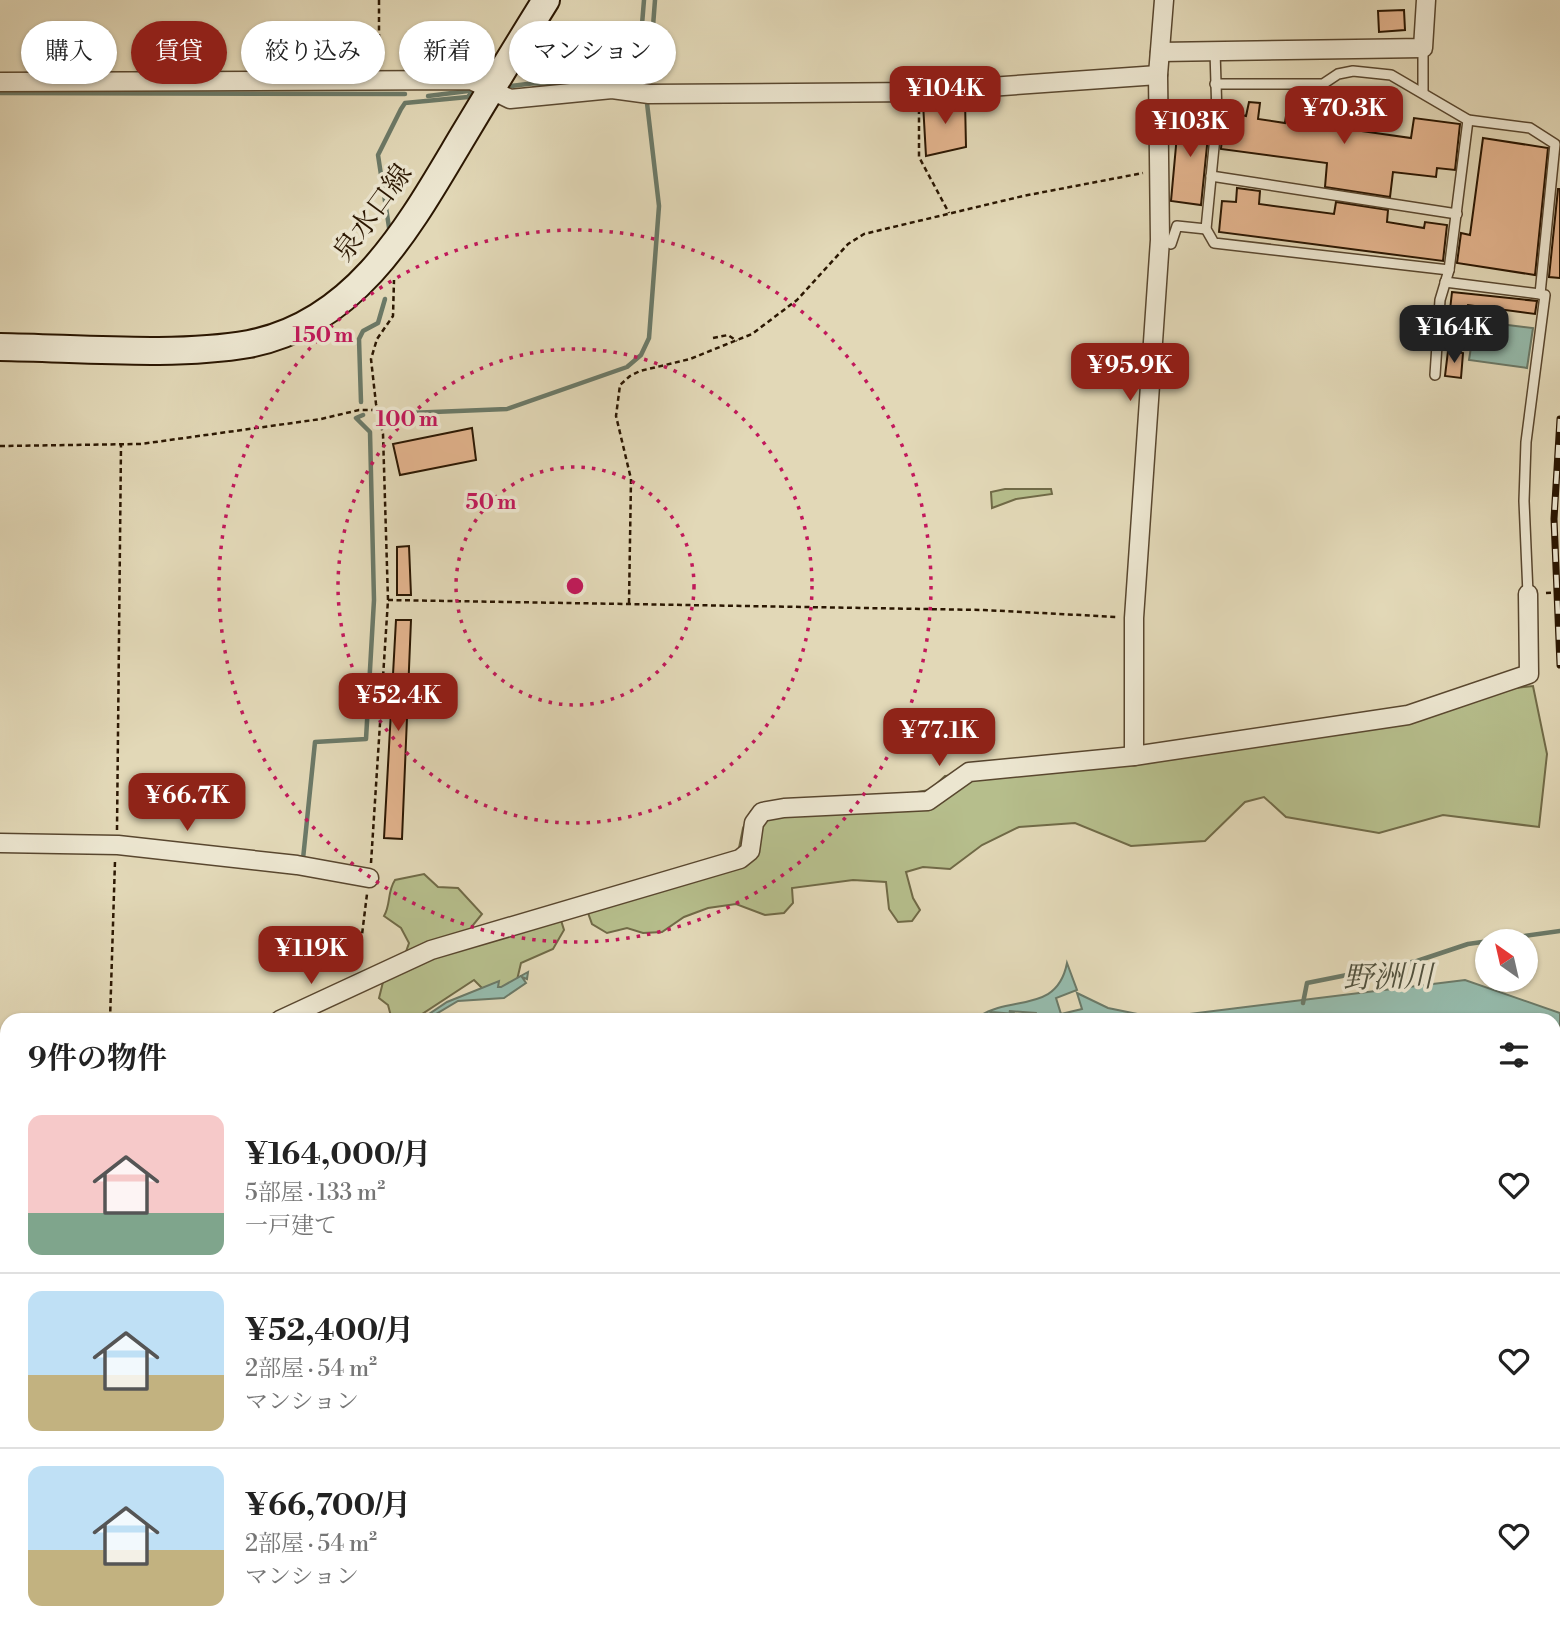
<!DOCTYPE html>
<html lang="ja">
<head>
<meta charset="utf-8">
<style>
  :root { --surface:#fff; --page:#f6f6f6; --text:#222; --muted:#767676; --line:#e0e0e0; --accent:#8f2418 }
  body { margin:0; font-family:"Libre Bodoni","Noto Serif JP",serif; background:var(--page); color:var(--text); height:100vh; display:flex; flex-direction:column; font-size:26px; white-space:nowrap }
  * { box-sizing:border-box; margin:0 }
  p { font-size:23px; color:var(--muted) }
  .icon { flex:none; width:38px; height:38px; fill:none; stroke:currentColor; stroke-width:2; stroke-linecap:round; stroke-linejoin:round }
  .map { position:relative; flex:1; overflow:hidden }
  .panel { position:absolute; left:0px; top:1013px; width:1561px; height:625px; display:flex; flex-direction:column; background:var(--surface); border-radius:21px 21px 0 0; box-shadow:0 2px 5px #0004 }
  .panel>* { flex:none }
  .hud { position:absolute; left:21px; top:21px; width:700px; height:63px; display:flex; gap:14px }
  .needle { width:46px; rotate:326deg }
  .tools { position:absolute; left:1475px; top:929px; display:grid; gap:14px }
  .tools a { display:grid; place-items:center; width:63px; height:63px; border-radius:50%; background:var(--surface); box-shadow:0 2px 5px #0004; font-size:35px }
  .price { position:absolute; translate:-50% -60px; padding:0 16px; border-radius:14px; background:var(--accent); color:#fff; font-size:23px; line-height:46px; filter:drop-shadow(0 2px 4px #0008) }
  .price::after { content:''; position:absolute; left:50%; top:42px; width:21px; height:16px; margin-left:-10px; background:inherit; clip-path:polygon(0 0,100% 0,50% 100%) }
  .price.current { background:#222; color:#fff }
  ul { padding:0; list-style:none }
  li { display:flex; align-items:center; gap:21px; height:175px; padding:0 28px }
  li+li { border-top:2px solid var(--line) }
  li span { display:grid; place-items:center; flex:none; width:196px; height:140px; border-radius:14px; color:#555 }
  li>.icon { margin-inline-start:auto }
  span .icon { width:84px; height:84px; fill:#fffc; stroke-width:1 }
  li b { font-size:30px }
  h2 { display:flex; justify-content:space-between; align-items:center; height:84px; padding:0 28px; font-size:30px }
  .chip { padding:0 24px; border-radius:32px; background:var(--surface); box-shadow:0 2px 5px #0004; font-size:24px; line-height:63px }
  .chip.current { background:var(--accent); color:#fff }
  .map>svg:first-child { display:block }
  .green { fill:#b6be8c; stroke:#706a47; stroke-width:2 }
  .water { fill:#95baab; stroke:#6b7967; stroke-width:2 }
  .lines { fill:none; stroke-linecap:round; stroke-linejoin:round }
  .stream { stroke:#6b7967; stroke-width:4.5 }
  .building { fill:#e2b38d; stroke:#2b1702; stroke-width:2 }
  .service-casing { stroke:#59472f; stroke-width:12 }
  .minor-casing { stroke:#59472f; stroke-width:21 }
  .secondary-casing { stroke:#2b1702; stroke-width:30 }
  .path { stroke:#2b1702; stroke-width:2.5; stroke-dasharray:5 3.5; stroke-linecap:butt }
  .service { stroke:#ece6d0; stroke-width:9 }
  .minor { stroke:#ece6d0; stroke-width:18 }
  .secondary { stroke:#ece6d0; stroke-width:26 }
  .rail-casing { stroke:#2b1702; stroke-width:7 }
  .rail { stroke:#ece6d0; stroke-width:4.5; stroke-dasharray:13; stroke-linecap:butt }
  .ring { fill:none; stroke:#c2185b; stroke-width:3.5; stroke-dasharray:3.5 7 }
  .labels { text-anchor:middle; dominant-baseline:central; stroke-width:7; stroke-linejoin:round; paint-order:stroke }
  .street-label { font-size:28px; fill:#2b1702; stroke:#ece6d0 }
  .water-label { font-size:30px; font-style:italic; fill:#50503d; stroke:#ece6d0 }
  .centre { fill:#c2185b; stroke:#ece6d0; stroke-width:3.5 }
  .ring-label { font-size:21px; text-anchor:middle; font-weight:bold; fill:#c2185b; stroke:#ece6d0; stroke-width:7; stroke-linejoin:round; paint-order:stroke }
</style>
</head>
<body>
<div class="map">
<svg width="1560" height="1637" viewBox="0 0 1560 1637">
  <rect width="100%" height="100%" fill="#e2d8b7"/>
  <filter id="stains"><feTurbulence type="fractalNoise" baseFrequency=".00286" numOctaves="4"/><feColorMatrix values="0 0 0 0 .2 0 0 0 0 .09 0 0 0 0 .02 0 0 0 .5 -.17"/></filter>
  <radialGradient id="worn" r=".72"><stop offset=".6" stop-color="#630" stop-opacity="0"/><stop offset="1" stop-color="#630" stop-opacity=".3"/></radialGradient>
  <g class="green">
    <path d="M1005 489H1051L1052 494 1016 499 992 508 991 492Z"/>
    <path d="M1533 686 1547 754 1539 827 1443 815 1379 833 1286 817 1264 797 1245 802 1205 841 1131 846 1075 823 1019 827 982 845 950 869 923 867 906 872 913 898 920 910 912 921 898 922 889 909 886 882 853 880 792 888 793 903 784 913 765 915 736 904 708 908 684 917 662 932 643 933 627 928 607 933 592 924 587 910 737 858 743 828 751 811 892 803 897 795 930 790 945 776 1009 772 1363 720 1442 697Z"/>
    <path d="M424 874 438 887 458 888 482 914 473 925V931L559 914 564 930 553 949 521 963 517 980 488 994 474 980 413 1020H392L388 1005 379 998 385 974 401 966 409 943 401 928 384 916C391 904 387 892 395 880Z"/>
    <path d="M1560 1151V1263L1554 1254V1152Z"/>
    <path d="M7 1333V1631H281L284 1637H0V1337Z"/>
  </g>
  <g class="water">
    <path d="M1475 321 1533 328 1527 368 1469 360Z"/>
    <path d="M1067 963 1077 990 1056 998 1061 1014 1082 1009 1077 993 1108 1008 1157 1018 1465 980 1560 1013V1128L1554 1127V1020H1040L1036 1013 1009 1011 1015 1014 992 1012 981 1019 966 1020 971 1016H980C1011 995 1057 1014 1067 963Z"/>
    <path d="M528 972 527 979 522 977 526 983 504 998 458 1001 426 1020H420L447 1002 499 981 498 987H501Z"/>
    <path d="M7 1237V1325L0 1331V1242Z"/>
  </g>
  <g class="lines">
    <g class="stream">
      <path d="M649 79 655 0"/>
      <path d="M511 86 649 69"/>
      <path d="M637 86 644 0"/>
      <path d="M534 88 573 83 580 85"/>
      <path d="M0 93 405 94"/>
      <path d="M428 96 468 91"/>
      <path d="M390 234 378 155 401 109 405 103 468 97 472 92"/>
      <path d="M361 402 359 339 363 331 378 323 385 299"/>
      <path d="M390 419 409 413 507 409 627 367 641 355 649 338 659 206 647 103"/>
      <path d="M306 859H303L315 742 366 739 374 600 370 432 356 418 363 415"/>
      <path d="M1303 1003 1307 983 1417 961 1468 944 1560 931"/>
      <path d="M1554 1330 1557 1341 1554 1374"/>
      <path d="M278 1631 281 1637"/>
      <path d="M553 1637 567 1631"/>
      <path d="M575 1637V1631"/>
    </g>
  </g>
  <g class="building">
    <path d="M1404 10 1405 30 1379 32 1378 11Z"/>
    <path d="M1289 95 1329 100 1326 126 1411 138 1414 118 1460 124 1455 170 1437 168 1436 177 1393 172 1390 197 1325 187 1327 163 1221 149 1224 118 1231 119 1232 113 1246 116 1249 102 1260 103 1258 119 1285 123Z"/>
    <path d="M965 100 966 147 926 156 923 103Z"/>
    <path d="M1179 113 1210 116 1201 205 1171 201Z"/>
    <path d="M1483 138 1548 148 1535 275 1457 263 1461 233 1470 235Z"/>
    <path d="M1237 188 1260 191 1259 204 1334 214 1336 202 1388 210 1387 222 1424 228 1425 222 1447 225 1443 261 1219 232 1222 201 1236 202Z"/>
    <path d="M1558 189H1560V278L1549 277Z"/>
    <path d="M1452 292 1537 301 1535 314 1468 305 1467 309 1463 308 1458 348 1446 346Z"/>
    <path d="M1448 351 1463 353 1461 378 1445 376Z"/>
    <path d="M472 428 476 460 400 475 393 444Z"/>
    <path d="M409 546 411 595H397V547Z"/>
    <path d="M396 620H411L402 839 384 838Z"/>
  </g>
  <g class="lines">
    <defs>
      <g id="service">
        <path d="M1215 51 1217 116 1206 229 1214 243 1449 270"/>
        <path d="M1215 84H1323L1338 74 1353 71 1391 75 1468 120 1530 128 1555 144 1540 294 1545 295 1526 442 1524 501 1528 594"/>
        <path d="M1423 91V48"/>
        <path d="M1211 176 1457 214"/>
        <path d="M1171 244 1177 226 1206 229"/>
        <path d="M1445 282 1540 294"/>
        <path d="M1435 375 1440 300 1449 270 1468 120"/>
      </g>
      <g id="minor">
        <path d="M1160 52 1423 48 1426 0"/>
        <path d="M0 82 471 80 510 99 612 89 649 94 918 92 1158 75"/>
        <path d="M1134 756V618L1160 240 1158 75 1164 0"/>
        <path d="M0 843 118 845 297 865 369 878"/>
        <path d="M280 1020 431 950 740 859 750 851 754 823 762 812 784 808 928 801 969 772 1134 756 1408 715 1529 674 1528 594"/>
        <path d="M0 1144 7 1141"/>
        <path d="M1554 1598 1560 1588"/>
        <path d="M508 1637 521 1631"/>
        <path d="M1383 1637V1631"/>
        <path d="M1529 1637 1533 1631"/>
      </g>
      <path id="secondary" d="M0 347C77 348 175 357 249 344 358 323 411 223 463 136 490 91 518 45 546 0"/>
    </defs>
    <use href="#service" class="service-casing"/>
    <use href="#minor" class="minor-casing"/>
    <use href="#secondary" class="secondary-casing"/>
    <g class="path">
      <path d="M379 0V63"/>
      <path d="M919 109V157L949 213"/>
      <path d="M713 338 728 335 737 341"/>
      <path d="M0 446 141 444 321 419 359 410H377"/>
      <path d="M1546 593 1560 592"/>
      <path d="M388 600 984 610 1117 617"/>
      <path d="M629 603 631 479 616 416 620 385 630 376 640 371 690 359 752 334 797 300 848 244 864 234 1023 196 1143 173"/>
      <path d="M117 830 121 445"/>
      <path d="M371 863 388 600 383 434 376 404 371 359 377 339 393 316 394 280"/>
      <path d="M358 967 367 894"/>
      <path d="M110 1020 115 861"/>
      <path d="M1554 1277 1560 1303"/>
      <path d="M1495 1631 1512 1632"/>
      <path d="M3 1637 13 1631"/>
      <path d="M869 1637 870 1631"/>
      <path d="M1125 1637V1631"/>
    </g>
    <use href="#service" class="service"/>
    <use href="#minor" class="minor"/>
    <use href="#secondary" class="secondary"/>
    <defs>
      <path id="rail" d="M1560 419 1554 519 1560 665"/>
    </defs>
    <use href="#rail" class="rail-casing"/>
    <use href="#rail" class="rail"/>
  </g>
  <g class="ring">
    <circle cx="575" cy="586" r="119"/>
    <circle cx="575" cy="586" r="237"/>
    <circle cx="575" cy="586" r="356"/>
  </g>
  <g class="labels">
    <g class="street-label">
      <text transform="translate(373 213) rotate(-54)">泉水口線</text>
    </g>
    <g class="water-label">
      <text transform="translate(1388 978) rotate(-1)">野洲川</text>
    </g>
  </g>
  <circle cx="575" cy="586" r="10" class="centre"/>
  <g class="ring-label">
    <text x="323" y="342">150 m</text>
    <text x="407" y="426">100 m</text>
    <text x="491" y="509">50 m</text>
  </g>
  <rect width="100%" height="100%" filter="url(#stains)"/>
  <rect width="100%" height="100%" fill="url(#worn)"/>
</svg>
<div class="tools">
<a><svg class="needle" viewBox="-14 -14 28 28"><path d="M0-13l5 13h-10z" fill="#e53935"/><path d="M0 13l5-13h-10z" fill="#767676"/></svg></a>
</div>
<b class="price" style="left:945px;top:126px">¥104K</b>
<b class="price" style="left:1344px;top:146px">¥70.3K</b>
<b class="price" style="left:1190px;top:159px">¥103K</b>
<b class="price current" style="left:1454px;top:365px">¥164K</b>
<b class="price" style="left:1130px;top:403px">¥95.9K</b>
<b class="price" style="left:398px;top:733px">¥52.4K</b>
<b class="price" style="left:939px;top:768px">¥77.1K</b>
<b class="price" style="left:187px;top:833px">¥66.7K</b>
<b class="price" style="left:311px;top:986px">¥119K</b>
<div class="hud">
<a class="chip">購入</a>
<a class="chip current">賃貸</a>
<a class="chip">絞り込み</a>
<a class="chip">新着</a>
<a class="chip">マンション</a>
</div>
<section class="panel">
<h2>9件の物件<svg class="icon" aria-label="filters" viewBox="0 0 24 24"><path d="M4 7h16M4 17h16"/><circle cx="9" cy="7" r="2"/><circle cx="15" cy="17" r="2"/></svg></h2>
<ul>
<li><span style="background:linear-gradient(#f6c9c9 70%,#7fa58c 0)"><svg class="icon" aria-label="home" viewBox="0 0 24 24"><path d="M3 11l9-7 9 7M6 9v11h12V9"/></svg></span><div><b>¥164,000/月</b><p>5部屋 · 133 m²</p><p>一戸建て</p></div><svg class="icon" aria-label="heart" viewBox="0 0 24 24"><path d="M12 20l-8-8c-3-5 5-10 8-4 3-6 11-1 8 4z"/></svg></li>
<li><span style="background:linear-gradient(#bfe0f5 60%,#c2b280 0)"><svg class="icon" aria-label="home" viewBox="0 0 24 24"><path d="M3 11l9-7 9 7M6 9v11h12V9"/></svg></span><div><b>¥52,400/月</b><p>2部屋 · 54 m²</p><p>マンション</p></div><svg class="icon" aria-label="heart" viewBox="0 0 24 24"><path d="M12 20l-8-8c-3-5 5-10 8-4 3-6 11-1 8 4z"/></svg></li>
<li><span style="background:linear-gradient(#bfe0f5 60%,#c2b280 0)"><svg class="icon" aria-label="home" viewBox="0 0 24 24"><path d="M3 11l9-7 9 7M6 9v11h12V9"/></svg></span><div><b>¥66,700/月</b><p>2部屋 · 54 m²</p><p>マンション</p></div><svg class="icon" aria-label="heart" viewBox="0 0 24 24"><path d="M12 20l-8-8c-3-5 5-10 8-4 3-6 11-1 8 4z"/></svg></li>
</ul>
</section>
</div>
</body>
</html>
